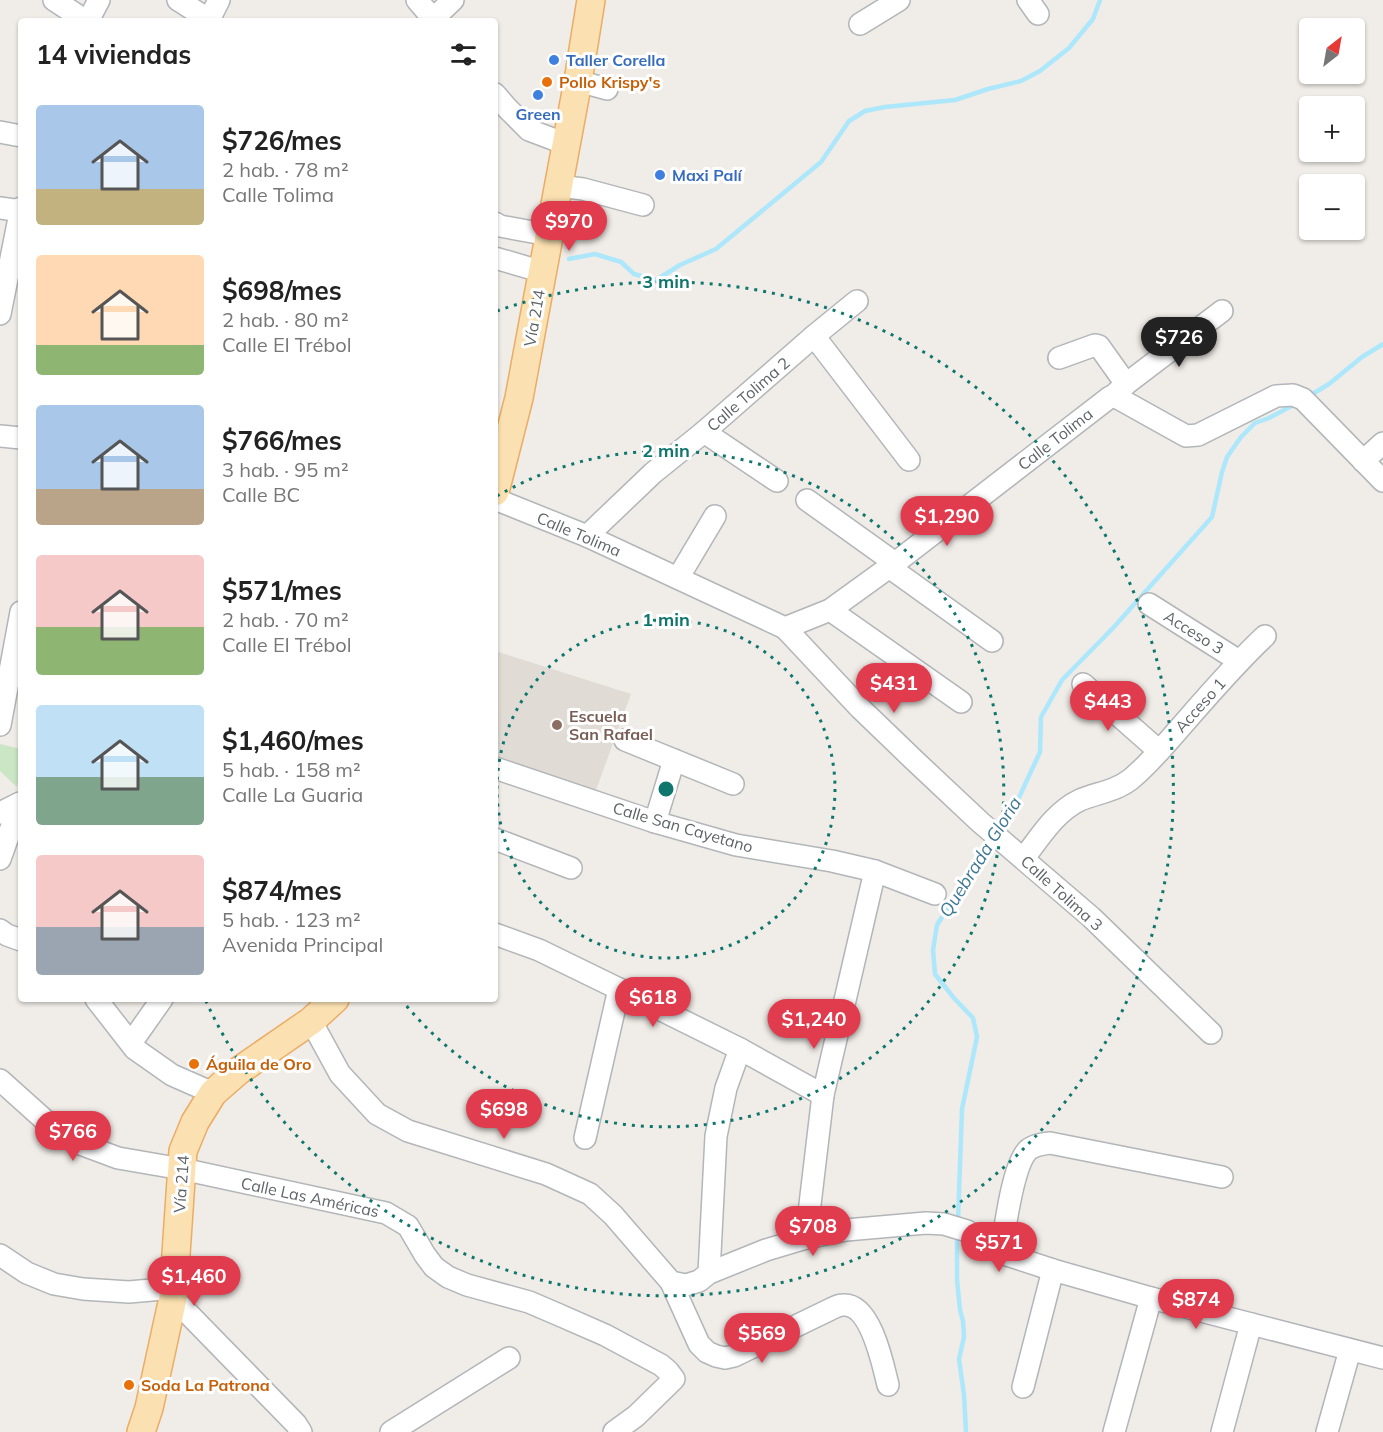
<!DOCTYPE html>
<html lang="es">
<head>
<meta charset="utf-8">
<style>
  :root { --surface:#fff; --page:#f2f2f2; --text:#222; --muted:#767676; --accent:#e13b4e }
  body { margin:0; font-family:Mulish,sans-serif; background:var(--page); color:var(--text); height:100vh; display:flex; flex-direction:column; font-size:22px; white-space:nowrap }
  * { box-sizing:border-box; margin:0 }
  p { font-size:20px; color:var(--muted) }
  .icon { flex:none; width:33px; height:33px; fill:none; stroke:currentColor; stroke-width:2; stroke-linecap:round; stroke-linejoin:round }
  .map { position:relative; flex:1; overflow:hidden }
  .drawer { position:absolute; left:18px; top:18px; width:480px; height:984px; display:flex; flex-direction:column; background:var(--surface); border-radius:6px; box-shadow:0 2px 4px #0004 }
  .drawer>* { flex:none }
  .needle { width:39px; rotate:31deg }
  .controls { position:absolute; left:1299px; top:18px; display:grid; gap:12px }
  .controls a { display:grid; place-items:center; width:66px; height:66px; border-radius:6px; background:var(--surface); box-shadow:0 2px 4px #0004; font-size:30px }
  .price { position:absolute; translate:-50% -51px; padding:0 14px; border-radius:21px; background:var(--accent); color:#fff; font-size:20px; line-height:39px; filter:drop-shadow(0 2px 3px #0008) }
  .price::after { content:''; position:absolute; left:50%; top:36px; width:18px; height:14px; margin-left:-9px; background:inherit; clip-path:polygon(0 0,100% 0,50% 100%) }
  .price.selected { background:#222; color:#fff }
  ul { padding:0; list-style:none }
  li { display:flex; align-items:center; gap:18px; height:150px; padding:0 18px }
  li span { display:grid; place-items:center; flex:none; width:168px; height:120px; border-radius:6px; color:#555 }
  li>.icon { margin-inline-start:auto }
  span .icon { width:72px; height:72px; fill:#fffc; stroke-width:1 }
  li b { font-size:26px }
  h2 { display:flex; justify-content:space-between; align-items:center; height:72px; padding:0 18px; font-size:26px }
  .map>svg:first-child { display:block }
  .education { fill:#e0dcd5 }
  .green { fill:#cbe6c5 }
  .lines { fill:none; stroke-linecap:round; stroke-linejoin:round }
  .stream { stroke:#ace7fb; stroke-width:4.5 }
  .minor-casing { stroke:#b2b6b9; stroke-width:24 }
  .major-casing { stroke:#ebac65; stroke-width:30 }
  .minor { stroke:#fff; stroke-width:21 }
  .major { stroke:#fbe1b1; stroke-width:27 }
  .ring { fill:none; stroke:#0f766e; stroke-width:3; stroke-dasharray:3 6 }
  .shop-dot { fill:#3f7fe0; stroke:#fff; stroke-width:2 }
  .food-dot { fill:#e8710a; stroke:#fff; stroke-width:2 }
  .education-dot { fill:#8d6e63; stroke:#fff; stroke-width:2 }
  .labels { text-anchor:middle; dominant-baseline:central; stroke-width:6; stroke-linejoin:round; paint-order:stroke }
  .shop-label { font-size:16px; font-weight:bold; fill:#366cbe; stroke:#fff; text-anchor:start }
  .food-label { font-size:16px; font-weight:bold; fill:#c56008; stroke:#fff; text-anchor:start }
  .street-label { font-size:16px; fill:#5e6467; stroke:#fff }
  .education-label { font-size:16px; font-weight:bold; fill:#785e54; stroke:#fff; text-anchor:start }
  .water-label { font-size:18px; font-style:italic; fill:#3f7894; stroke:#fff }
  .centre { fill:#0f766e; stroke:#fff; stroke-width:3 }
  .ring-label { font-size:18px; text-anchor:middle; font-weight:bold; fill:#0f766e; stroke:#fff; stroke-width:6; stroke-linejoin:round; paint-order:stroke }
</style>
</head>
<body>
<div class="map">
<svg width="1383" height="1432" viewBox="0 0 1383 1432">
  <rect width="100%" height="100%" fill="#f0ece7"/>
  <path class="education" d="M495 651 631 694 596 790 495 757Z"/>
  <path class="green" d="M0 744 21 749V768L17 787 0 771Z"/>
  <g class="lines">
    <g class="stream">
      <path d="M569 259 595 254 621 262 634 274 656 280 680 265 716 249 821 162 849 121 865 111 885 107 955 100 988 89 1021 81 1040 71 1069 48 1093 19 1100 0"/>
      <path d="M1309 396 1329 384 1362 357 1383 344"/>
      <path d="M1000 831 1010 817 1040 752 1041 717 1062 680 1113 628 1212 517 1222 472 1227 457 1241 437 1255 423 1269 418 1297 403"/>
      <path d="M958 1221 962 1109 977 1037 973 1018 953 997 935 974 933 950 937 925 967 877 994 840"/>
      <path d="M957 1235V1280L960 1310 963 1321 964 1337 959 1359 964 1395 966 1432"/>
    </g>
    <defs>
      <g id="minor">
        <path d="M54 0 86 21"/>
        <path d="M178 0 211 21"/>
        <path d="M417 0 435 21"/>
        <path d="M1028 0 1038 14"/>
        <path d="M433 19 453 0"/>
        <path d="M209 20 219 0"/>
        <path d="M88 21 99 0"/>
        <path d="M860 24 899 0"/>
        <path d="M578 81 607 89"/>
        <path d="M495 94 507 108 529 130 566 144"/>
        <path d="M0 132 21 136"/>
        <path d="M559 186 583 189 643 205"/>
        <path d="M0 208 21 211"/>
        <path d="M495 223 500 226 549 235"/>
        <path d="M495 258 543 272"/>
        <path d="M0 314 21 208"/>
        <path d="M814 336 909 460"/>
        <path d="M1059 358 1095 345 1099 346 1126 384"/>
        <path d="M1113 396 1126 384 1222 311"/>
        <path d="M704 432 777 481"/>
        <path d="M0 436 21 438"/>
        <path d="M1363 461 1383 443"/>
        <path d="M495 499 587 536 785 628 830 610 895 563 1110 397H1116L1186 436 1198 435 1276 396 1293 395 1303 399 1383 481"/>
        <path d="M807 500 895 563"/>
        <path d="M587 536 653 473 704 432 814 336 857 301"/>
        <path d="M889 567 992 641"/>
        <path d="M678 578 715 516"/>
        <path d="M1149 604 1239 661"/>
        <path d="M830 610 961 702"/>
        <path d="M785 628 860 708 914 760 980 822 1091 917 1211 1033"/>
        <path d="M1083 684 1159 751"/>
        <path d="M0 725 21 612"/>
        <path d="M625 740 733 784"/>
        <path d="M495 768 655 822 736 845 832 861 875 871 935 894"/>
        <path d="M0 813 20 803 0 859"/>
        <path d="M655 822 674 760"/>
        <path d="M495 839 571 868"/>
        <path d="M1024 858C1040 837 1055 812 1080 800 1097 793 1116 791 1131 779 1148 765 1163 747 1178 730 1206 698 1234 665 1265 636"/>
        <path d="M0 930 7 935 21 940"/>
        <path d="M495 934 539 950 619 989 740 1049 823 1095"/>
        <path d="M96 999 135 1049 172 1075 213 1093"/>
        <path d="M311 1021 340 1074 377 1114 408 1131 546 1174 590 1194 613 1215 671 1282 686 1285 699 1281 709 1273 766 1250 806 1238 846 1230 926 1223 944 1224 967 1231 1001 1253 1053 1270 1151 1298 1383 1358"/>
        <path d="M131 1043 162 999"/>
        <path d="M0 1080 48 1123 75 1142 118 1158 182 1169 386 1213 408 1226 425 1255 434 1267 448 1277 467 1285 529 1302 557 1314 605 1335 661 1365 668 1371 674 1379 636 1416 614 1432"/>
        <path d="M585 1138 619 989"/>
        <path d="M806 1238 823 1095 875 871"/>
        <path d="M1001 1253C1005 1230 1012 1166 1028 1150 1034 1145 1042 1144 1050 1143L1222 1177"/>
        <path d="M0 1255 27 1273 54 1284 83 1289 129 1292 174 1288"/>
        <path d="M709 1273 716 1136 726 1088 740 1049"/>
        <path d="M671 1282 699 1344 707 1352 716 1356 725 1358 734 1356 829 1310C833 1308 838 1305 843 1305 871 1303 883 1365 888 1385"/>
        <path d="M173 1298 296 1424 301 1432"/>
        <path d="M1023 1387 1053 1270"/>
        <path d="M391 1432 509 1358"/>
        <path d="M1114 1432 1151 1298"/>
        <path d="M1222 1432 1251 1324"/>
        <path d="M1327 1432 1350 1350"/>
      </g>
      <g id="major">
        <path d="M495 492 519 398 578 81 591 0"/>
        <path d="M141 1432 149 1408 173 1298 183 1151 195 1122 213 1093 237 1072 311 1021 335 999"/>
      </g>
    </defs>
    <use href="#minor" class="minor-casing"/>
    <use href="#major" class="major-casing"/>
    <use href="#minor" class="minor"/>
    <use href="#major" class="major"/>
  </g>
  <g class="ring">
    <circle cx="666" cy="789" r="169"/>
    <path d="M497 496A338 338 0 1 1 401 999"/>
    <path d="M497 311A507 507 0 1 1 205 999"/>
  </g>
  <g class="shop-dot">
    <circle cx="554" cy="60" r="6"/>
    <circle cx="538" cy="95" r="6"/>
    <circle cx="660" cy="175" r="6"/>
  </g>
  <g class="food-dot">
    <circle cx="547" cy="82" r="6"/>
    <circle cx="194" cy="1064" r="6"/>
    <circle cx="129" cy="1385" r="6"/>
  </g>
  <circle class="education-dot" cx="557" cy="725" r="6"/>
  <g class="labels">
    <g class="shop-label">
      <text x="566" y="60">Taller Corella</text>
      <text x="538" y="114" text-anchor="middle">Green</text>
      <text x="672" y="175">Maxi Palí</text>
    </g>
    <g class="food-label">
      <text x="559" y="82">Pollo Krispy's</text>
      <text x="206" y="1064">Águila de Oro</text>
      <text x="141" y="1385">Soda La Patrona</text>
    </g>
    <g class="street-label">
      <text transform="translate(534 318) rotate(-80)">Vía 214</text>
      <text transform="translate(748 394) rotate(-41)">Calle Tolima 2</text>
      <text transform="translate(1055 439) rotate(-38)">Calle Tolima</text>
      <text transform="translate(579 534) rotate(23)">Calle Tolima</text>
      <text transform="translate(1194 632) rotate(32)">Acceso 3</text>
      <text transform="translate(1200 705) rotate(-48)">Acceso 1</text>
      <text transform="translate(683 827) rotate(16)">Calle San Cayetano</text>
      <text transform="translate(1062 893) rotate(42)">Calle Tolima 3</text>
      <text transform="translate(181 1184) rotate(-86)">Vía 214</text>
      <text transform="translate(310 1197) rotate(12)">Calle Las Américas</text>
    </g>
    <g class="education-label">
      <text x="569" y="716">Escuela<tspan x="569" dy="18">San Rafael</tspan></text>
    </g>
    <g class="water-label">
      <text transform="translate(980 857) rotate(-58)">Quebrada Gloria</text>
    </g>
  </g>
  <circle cx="666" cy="789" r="9" class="centre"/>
  <g class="ring-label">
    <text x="666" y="288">3 min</text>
    <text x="666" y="457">2 min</text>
    <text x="666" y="626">1 min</text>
  </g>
</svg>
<div class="controls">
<a><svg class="needle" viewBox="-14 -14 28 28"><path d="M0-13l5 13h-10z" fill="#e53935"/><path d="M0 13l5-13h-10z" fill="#767676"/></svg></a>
<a>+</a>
<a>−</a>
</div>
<b class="price" style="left:569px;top:252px">$970</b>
<b class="price selected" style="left:1179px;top:368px">$726</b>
<b class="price" style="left:947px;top:547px">$1,290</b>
<b class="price" style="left:894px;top:714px">$431</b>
<b class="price" style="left:1108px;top:732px">$443</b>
<b class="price" style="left:653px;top:1028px">$618</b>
<b class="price" style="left:814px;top:1050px">$1,240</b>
<b class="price" style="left:504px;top:1140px">$698</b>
<b class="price" style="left:73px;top:1162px">$766</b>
<b class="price" style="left:813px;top:1257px">$708</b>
<b class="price" style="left:999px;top:1273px">$571</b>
<b class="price" style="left:194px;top:1307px">$1,460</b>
<b class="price" style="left:1196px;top:1330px">$874</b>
<b class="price" style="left:762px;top:1364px">$569</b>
<section class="drawer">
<h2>14 viviendas<svg class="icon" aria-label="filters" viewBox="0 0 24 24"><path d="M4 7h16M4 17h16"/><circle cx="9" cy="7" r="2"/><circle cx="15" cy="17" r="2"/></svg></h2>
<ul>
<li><span style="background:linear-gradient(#a9c7e8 70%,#c2b280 0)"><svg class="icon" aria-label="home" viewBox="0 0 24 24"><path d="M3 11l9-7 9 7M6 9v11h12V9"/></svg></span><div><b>$726/mes</b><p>2 hab. · 78 m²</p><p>Calle Tolima</p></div></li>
<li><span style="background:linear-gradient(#ffd9b3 75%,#8fb573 0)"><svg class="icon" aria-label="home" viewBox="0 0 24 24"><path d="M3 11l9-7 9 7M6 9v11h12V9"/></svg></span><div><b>$698/mes</b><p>2 hab. · 80 m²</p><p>Calle El Trébol</p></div></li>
<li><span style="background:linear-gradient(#a9c7e8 70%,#b9a48a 0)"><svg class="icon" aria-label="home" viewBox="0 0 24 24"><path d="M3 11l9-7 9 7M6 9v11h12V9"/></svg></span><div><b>$766/mes</b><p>3 hab. · 95 m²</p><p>Calle BC</p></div></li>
<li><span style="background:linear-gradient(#f6c9c9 60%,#8fb573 0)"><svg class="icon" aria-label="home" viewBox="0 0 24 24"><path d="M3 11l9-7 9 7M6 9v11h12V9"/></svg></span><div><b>$571/mes</b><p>2 hab. · 70 m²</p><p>Calle El Trébol</p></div></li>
<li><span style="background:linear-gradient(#bfe0f5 60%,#7fa58c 0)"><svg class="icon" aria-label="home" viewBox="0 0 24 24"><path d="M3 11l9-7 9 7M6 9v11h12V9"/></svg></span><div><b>$1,460/mes</b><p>5 hab. · 158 m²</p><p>Calle La Guaria</p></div></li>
<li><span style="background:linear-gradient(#f6c9c9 60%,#9aa5b1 0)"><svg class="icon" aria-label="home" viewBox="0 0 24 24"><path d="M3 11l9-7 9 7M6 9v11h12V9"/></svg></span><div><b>$874/mes</b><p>5 hab. · 123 m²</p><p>Avenida Principal</p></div></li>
</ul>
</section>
</div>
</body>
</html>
